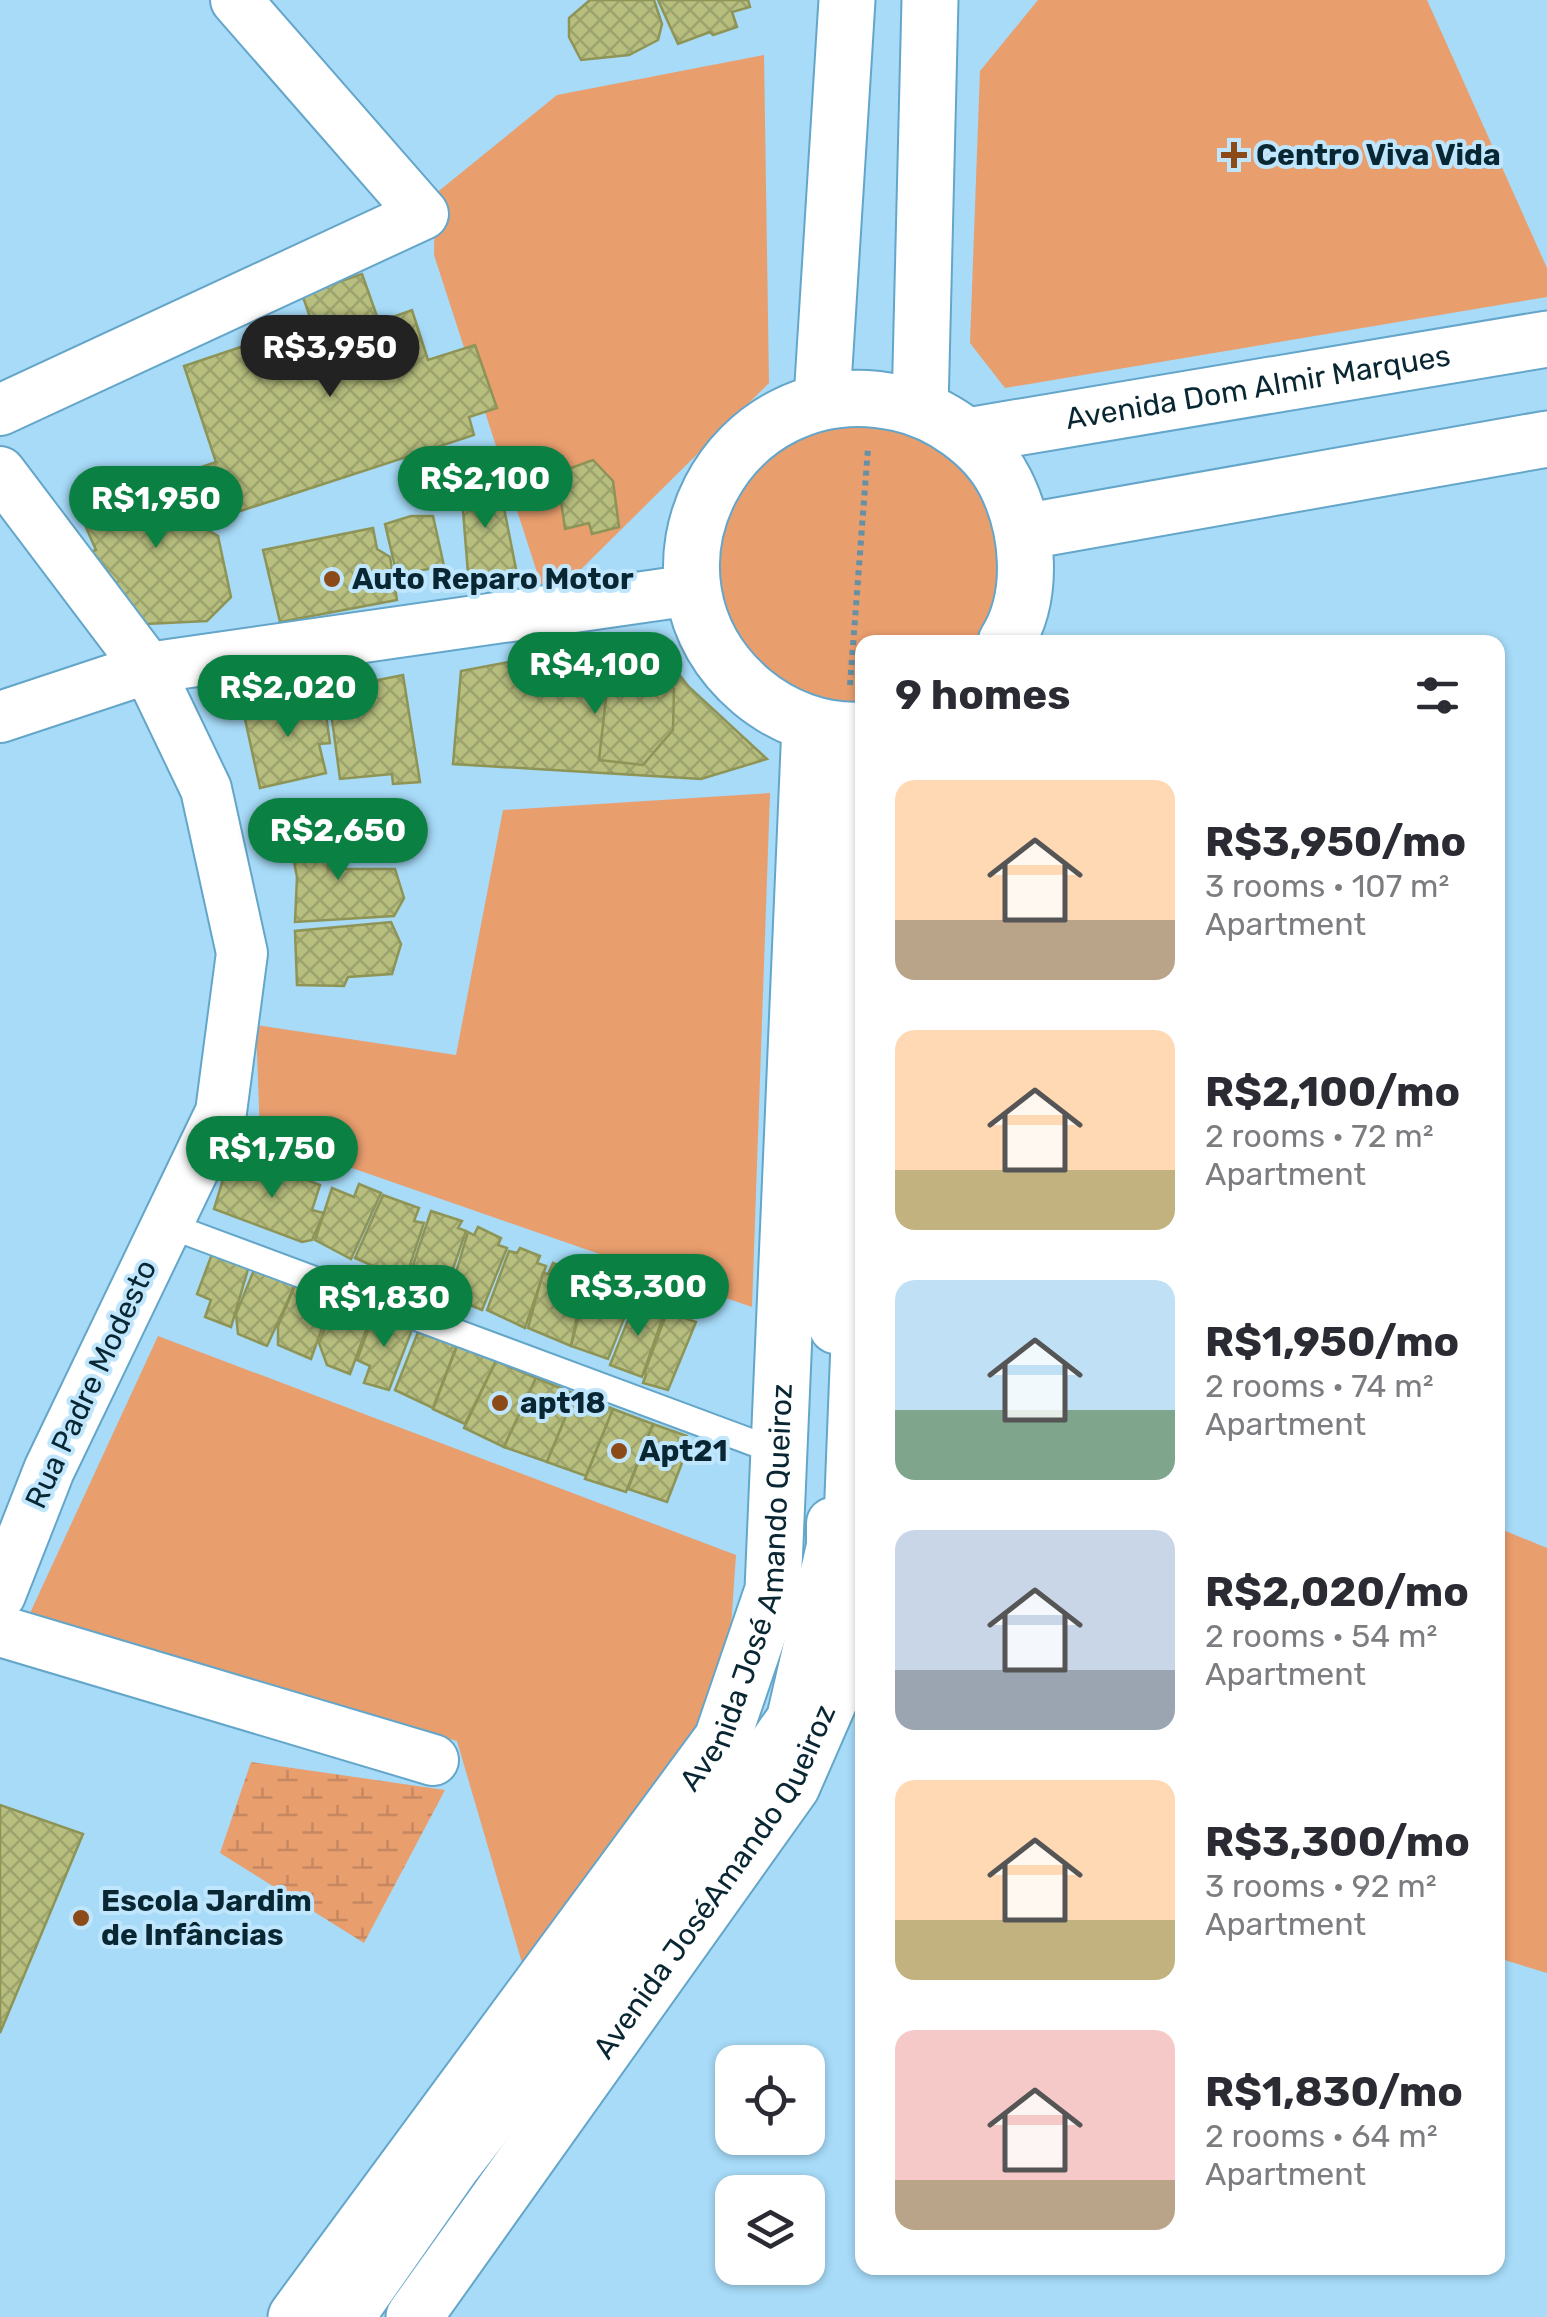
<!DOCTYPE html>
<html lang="en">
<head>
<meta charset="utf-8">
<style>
  :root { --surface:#fff; --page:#f7f7f7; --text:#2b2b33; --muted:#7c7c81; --accent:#0b8043 }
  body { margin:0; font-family:Rubik,sans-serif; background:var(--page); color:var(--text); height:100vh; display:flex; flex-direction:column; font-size:38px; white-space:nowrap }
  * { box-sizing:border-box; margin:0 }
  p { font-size:32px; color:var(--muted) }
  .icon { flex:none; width:55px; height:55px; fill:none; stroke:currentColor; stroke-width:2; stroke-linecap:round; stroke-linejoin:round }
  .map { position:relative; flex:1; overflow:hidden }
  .details { position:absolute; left:855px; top:635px; width:650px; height:1640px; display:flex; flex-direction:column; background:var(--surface); border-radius:20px; box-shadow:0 2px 8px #0004 }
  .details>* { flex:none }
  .fabs { position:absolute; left:715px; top:2045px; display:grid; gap:20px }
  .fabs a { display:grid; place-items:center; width:110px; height:110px; border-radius:20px; background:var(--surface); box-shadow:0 2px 8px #0004; font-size:50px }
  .price { position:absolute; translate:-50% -85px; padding:0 22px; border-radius:35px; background:var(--accent); color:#fff; font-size:32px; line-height:65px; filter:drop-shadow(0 2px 5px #0008) }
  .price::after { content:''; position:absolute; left:50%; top:60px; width:30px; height:22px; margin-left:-15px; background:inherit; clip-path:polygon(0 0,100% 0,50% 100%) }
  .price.active { background:#222; color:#fff }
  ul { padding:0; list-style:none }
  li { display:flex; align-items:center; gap:30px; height:250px; padding:0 40px }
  li span { display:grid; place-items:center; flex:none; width:280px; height:200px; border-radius:20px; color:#555 }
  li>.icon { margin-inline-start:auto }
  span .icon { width:120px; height:120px; fill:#fffc; stroke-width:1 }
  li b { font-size:42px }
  h2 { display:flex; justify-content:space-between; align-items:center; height:120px; padding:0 40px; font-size:42px }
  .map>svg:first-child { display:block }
  .green { fill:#e99e6e }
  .wetland { fill:url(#wetland-marsh) }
  .building { fill:url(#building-cross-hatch); stroke:#8e9456; stroke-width:2.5 }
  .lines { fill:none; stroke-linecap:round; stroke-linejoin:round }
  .lane-casing { stroke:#64a6c9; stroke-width:29 }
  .street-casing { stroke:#64a6c9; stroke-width:54 }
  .secondary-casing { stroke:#64a6c9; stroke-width:59 }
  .path { stroke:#6590a6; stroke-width:6; stroke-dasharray:5 5; stroke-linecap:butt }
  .lane { stroke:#fff; stroke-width:25 }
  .street { stroke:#fff; stroke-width:50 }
  .secondary { stroke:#fff; stroke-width:55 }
  .poi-dot { fill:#8c4a18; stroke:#bfe6fc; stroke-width:4 }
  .labels { text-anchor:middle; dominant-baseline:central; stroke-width:8; stroke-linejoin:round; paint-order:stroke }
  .poi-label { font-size:30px; font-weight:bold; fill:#092633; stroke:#bfe6fc; text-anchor:start }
  .street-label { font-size:30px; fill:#092633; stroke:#bfe6fc }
</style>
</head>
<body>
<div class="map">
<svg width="1547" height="2317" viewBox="0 0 1547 2317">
  <defs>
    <pattern id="wetland-marsh" width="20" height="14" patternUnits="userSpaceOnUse" patternTransform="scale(2.5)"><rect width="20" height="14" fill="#e99e6e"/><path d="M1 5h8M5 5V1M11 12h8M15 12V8" fill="none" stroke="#c68860"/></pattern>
    <pattern id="building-cross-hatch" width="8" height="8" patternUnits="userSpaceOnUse" patternTransform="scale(2.5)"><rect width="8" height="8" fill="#b7be7e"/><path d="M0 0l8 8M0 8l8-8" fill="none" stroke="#9ca36d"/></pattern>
  </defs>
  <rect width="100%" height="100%" fill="#a7dbf8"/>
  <g class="green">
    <path d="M1038 0H1427L1547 268V297L1005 388 970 343 980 71Z"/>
    <path d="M764 55 769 383 547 603 434 255 435 194 557 95Z"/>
    <path d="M835 425C850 425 867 424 882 426 946 435 1006 504 1000 569 998 597 990 619 977 642H862V707C843 704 820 704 802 698 711 665 686 533 754 467 778 444 805 435 835 425Z"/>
    <path d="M770 793 752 1307 260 1136 256 1025 456 1055 503 810Z"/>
    <path d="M158 1336 736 1555 728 1669 676 1773 522 1963 457 1741 25 1624Z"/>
    <path d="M1498 1528 1547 1548V1973L1498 1958Z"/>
  </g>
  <path class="wetland" d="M251 1762 445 1790 364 1943 220 1853Z"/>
  <g class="building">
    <path d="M590 0H654L662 24 658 40 629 55 581 60 569 37V18Z"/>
    <path d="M658 0H748L750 7 732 12 737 27 713 35 710 32 678 44Z"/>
    <path d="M362 274 379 322 412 310 428 360 475 345 497 408 469 417 474 435 225 516 202 486 196 469 216 462 184 366 312 323 302 294Z"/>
    <path d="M593 460 613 481 619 527 592 534 589 523 565 529 557 473Z"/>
    <path d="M486 468 492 504 503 503 517 574 469 586 460 473Z"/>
    <path d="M130 472 143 502 191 481 196 523 218 536 231 597 207 621 146 624 88 553 96 550 73 498Z"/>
    <path d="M411 516H433L444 566 397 575 385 524Z"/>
    <path d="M373 528 377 549 390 557 397 600 280 622 263 550Z"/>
    <path d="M651 639 689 687 767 759 701 779 453 764 461 671 610 643Z"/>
    <path d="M648 659 674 689 673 730 643 765 599 760 610 663Z"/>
    <path d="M403 675 420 782 393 784 392 774 340 779 328 690Z"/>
    <path d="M323 694 330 743 319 744 326 773 260 788 243 710Z"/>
    <path d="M328 824V869H395L404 898 394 916 295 922 297 877 287 826Z"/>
    <path d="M391 922 401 944 392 974 348 977 344 986 297 985 295 931Z"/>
    <path d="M248 1157 320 1185 312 1210 324 1213 312 1240 302 1242 214 1209 225 1173 242 1178Z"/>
    <path d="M359 1184 381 1193 351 1259 315 1240 332 1188 354 1197Z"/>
    <path d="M383 1195 419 1208 414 1221 424 1223 405 1280 355 1258Z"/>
    <path d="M431 1211 462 1221 458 1228 466 1231 444 1295 408 1280Z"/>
    <path d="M478 1227 501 1238 498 1245 507 1248 482 1310 449 1296 468 1232 474 1235Z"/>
    <path d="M520 1248 540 1256 537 1263 546 1266 525 1328 487 1310 509 1251 517 1253Z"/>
    <path d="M212 1254 249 1266 231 1327 205 1317 211 1300 197 1294Z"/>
    <path d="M553 1263 577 1274 576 1286 582 1290 571 1346 528 1328 543 1273 548 1274Z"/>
    <path d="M254 1270 295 1285 267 1346 238 1334 236 1314Z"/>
    <path d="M596 1279 621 1287 619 1296 631 1301 608 1359 571 1346 586 1288 591 1289Z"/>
    <path d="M295 1285 332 1300 311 1359 278 1345V1326Z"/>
    <path d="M636 1300 665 1311 642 1377 610 1365Z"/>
    <path d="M336 1301 372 1314 350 1374 327 1365 319 1343Z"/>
    <path d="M667 1312 696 1322 668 1390 643 1383 646 1375 644 1374Z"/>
    <path d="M374 1314 413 1327 389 1390 364 1383 370 1366 357 1360Z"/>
    <path d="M418 1332 457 1345 433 1408 395 1390Z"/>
    <path d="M457 1346 496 1361 465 1424 433 1409Z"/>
    <path d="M496 1361 536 1378 504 1447 464 1428Z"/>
    <path d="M536 1378 575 1394 547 1462 504 1447Z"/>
    <path d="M575 1394 613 1409 586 1476 547 1462Z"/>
    <path d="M613 1409 653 1424 626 1492 585 1479Z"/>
    <path d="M653 1424 687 1436 690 1442 667 1502 628 1489Z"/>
    <path d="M0 1805 83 1834 0 2033Z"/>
  </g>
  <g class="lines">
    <defs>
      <path id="lane" d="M165 1224 781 1453"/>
      <g id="street">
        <path d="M0 410 423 214 236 0"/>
        <path d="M0 472 148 668 206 789 242 953 221 1112 49 1470 0 1595"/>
        <path d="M0 717 148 668 692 590"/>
        <path d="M835 1328 846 731"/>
        <path d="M0 1631 433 1760"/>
        <path d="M349 2317 455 2166 707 1840 792 1719 832 1546V1523"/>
      </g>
      <g id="secondary">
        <path d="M822 400 847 0"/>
        <path d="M920 408 930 0"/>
        <path id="s1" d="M967 436 1547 339"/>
        <path d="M1023 532 1547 439"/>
        <path d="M862 730C821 732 782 717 751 691 617 576 728 365 898 403 940 412 985 443 1005 482 1029 529 1035 596 1006 642"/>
        <path id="s2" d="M296 2317 722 1739 773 1590 810 725"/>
        <path id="s3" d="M414 2317 792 1786 833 1692 849 1598 862 1267"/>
      </g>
    </defs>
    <use href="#lane" class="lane-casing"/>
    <use href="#street" class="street-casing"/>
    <use href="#secondary" class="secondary-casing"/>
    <path class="path" d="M850 685 868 448"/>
    <use href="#lane" class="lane"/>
    <use href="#street" class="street"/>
    <use href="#secondary" class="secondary"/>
  </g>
  <g class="poi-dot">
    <path d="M1229 140h10v10h10v10h-10v10h-10v-10h-10v-10h10z"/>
    <circle cx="332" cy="579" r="10"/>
    <circle cx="500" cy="1403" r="10"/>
    <circle cx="619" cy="1451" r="10"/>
    <circle cx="81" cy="1918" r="10"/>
  </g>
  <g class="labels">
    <g class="poi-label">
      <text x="1256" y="155">Centro Viva Vida</text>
      <text x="352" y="579">Auto Reparo Motor</text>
      <text x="520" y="1403">apt18</text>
      <text x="639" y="1451">Apt21</text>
      <text x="101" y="1901">Escola Jardim<tspan x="101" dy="34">de Infâncias</tspan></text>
    </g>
    <g class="street-label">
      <text stroke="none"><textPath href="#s1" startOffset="295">Avenida Dom Almir Marques</textPath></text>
      <text transform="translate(91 1384) rotate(-65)">Rua Padre Modesto</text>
      <text stroke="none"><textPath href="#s2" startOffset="870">Avenida José Amando Queiroz</textPath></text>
      <text stroke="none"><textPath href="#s3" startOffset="530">Avenida JoséAmando Queiroz</textPath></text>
    </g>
  </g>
</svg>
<div class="fabs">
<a><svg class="icon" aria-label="locate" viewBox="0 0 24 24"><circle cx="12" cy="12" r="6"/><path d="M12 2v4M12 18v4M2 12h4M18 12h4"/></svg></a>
<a><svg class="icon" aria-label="layers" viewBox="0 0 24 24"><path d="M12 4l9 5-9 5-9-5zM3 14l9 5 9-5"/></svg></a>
</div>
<b class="price active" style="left:330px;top:400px">R$3,950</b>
<b class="price" style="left:485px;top:531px">R$2,100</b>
<b class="price" style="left:156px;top:551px">R$1,950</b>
<b class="price" style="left:595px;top:717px">R$4,100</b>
<b class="price" style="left:288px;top:740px">R$2,020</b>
<b class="price" style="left:338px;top:883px">R$2,650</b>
<b class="price" style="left:272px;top:1201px">R$1,750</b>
<b class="price" style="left:638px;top:1339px">R$3,300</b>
<b class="price" style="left:384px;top:1350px">R$1,830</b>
<section class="details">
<h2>9 homes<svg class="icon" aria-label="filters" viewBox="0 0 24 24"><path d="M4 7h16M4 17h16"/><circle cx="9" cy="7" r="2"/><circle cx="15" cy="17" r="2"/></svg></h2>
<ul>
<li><span style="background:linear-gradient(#ffd9b3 70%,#b9a48a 0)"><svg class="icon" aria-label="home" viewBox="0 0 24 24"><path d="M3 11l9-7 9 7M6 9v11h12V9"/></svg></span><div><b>R$3,950/mo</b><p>3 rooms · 107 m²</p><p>Apartment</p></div></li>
<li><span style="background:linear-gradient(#ffd9b3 70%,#c2b280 0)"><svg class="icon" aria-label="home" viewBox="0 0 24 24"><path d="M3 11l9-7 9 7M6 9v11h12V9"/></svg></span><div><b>R$2,100/mo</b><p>2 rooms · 72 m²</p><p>Apartment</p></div></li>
<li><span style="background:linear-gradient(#bfe0f5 65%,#7fa58c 0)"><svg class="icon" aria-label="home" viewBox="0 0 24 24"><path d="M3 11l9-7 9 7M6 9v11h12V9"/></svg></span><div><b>R$1,950/mo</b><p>2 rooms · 74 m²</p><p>Apartment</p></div></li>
<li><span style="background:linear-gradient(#c9d6e8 70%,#9aa5b1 0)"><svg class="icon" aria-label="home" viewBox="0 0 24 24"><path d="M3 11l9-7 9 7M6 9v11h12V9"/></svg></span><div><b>R$2,020/mo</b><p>2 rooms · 54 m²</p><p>Apartment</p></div></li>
<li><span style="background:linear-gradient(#ffd9b3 70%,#c2b280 0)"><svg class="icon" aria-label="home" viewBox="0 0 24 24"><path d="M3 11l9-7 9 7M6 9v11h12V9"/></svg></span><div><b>R$3,300/mo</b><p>3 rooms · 92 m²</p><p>Apartment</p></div></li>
<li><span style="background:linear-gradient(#f6c9c9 75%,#b9a48a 0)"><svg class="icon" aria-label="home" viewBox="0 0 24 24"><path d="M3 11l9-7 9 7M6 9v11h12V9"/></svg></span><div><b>R$1,830/mo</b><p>2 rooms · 64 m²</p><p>Apartment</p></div></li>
</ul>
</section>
</div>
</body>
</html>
